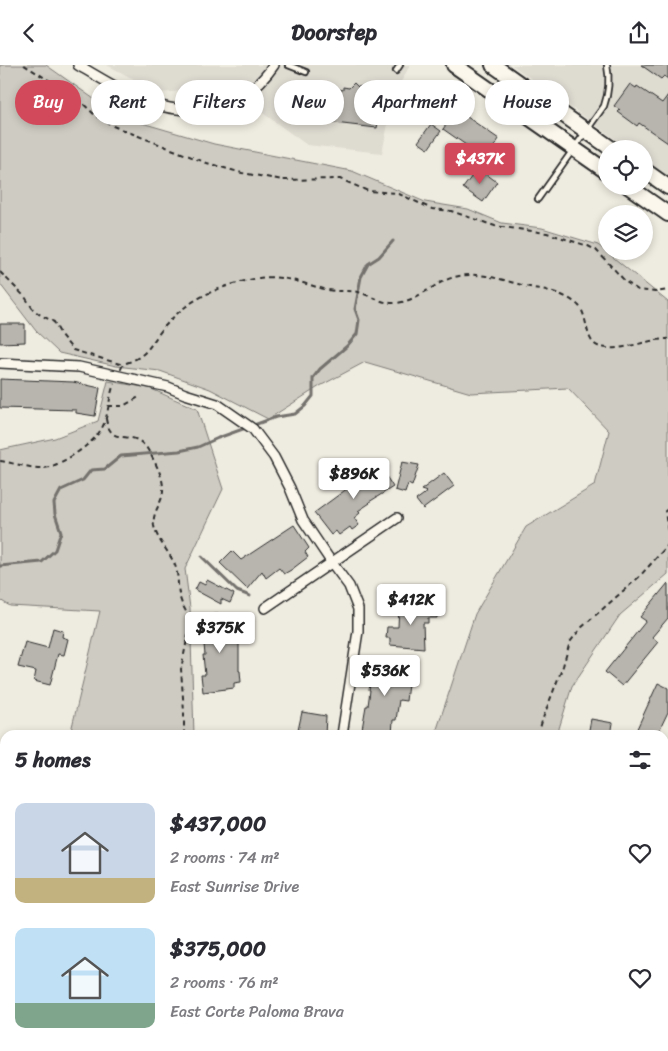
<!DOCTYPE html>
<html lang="en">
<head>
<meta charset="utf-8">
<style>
  :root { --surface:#fff; --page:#f7f7f7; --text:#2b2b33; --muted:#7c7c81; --accent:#d1495b }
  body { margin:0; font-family:Sriracha,sans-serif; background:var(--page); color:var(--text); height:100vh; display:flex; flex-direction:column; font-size:19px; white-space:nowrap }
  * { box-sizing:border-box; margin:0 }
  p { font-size:16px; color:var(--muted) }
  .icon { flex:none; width:28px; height:28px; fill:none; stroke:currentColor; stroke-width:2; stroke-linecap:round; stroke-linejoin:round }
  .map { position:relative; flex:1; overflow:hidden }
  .panel { position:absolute; left:0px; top:665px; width:669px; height:321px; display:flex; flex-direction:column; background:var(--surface); border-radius:15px 15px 0 0; box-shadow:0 2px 8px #0003 }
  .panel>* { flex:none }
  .top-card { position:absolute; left:15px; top:15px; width:639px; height:45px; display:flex; gap:10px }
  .tools { position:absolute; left:598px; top:75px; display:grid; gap:10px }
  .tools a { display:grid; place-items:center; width:55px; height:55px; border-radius:50%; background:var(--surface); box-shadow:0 2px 8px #0003; font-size:25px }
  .price { position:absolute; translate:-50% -42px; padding:0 11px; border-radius:5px; background:#fff; color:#222; font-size:16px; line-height:32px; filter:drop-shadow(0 1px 2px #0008) }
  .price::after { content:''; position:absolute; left:50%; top:30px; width:15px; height:11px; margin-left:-8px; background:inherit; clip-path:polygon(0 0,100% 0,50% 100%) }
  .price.on { background:var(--accent); color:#fff }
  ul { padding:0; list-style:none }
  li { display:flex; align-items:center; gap:15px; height:125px; padding:0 15px }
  li span { display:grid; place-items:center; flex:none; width:140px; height:100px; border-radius:10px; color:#555 }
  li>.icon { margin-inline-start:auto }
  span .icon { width:60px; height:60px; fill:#fffc; stroke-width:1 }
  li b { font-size:21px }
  h2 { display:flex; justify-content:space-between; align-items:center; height:60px; padding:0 15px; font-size:21px }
  .pill { padding:0 18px; border-radius:22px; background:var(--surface); box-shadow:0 2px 8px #0003; font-size:18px; line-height:45px }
  .pill.on { background:var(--accent); color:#fff }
  header { display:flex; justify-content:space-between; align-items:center; height:65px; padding:0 15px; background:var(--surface); font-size:22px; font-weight:700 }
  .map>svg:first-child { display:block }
  .built { fill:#dedbd1 }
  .green { fill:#cecbc2; stroke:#7c7b76 }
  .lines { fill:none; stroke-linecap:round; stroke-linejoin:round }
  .stream { stroke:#74726e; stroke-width:3 }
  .building { fill:#b8b5ae; stroke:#2b2b2b }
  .service-casing { stroke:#2b2b2b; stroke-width:8 }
  .minor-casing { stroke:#2b2b2b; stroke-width:12 }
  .primary-casing { stroke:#2b2b2b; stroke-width:18 }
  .path { stroke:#2b2b2b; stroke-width:2; stroke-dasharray:5 4; stroke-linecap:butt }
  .service { stroke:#fbf7ec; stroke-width:4.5 }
  .minor { stroke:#fbf7ec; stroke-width:9 }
  .primary { stroke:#fbf7ec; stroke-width:14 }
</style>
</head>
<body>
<header><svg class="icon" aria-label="back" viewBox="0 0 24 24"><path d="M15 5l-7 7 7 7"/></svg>Doorstep<svg class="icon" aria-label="share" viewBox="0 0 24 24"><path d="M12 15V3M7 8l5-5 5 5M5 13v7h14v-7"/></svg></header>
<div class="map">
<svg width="668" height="986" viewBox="0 0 668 986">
  <rect width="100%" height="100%" fill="#eeebe0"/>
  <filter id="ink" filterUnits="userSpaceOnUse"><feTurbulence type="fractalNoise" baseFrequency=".02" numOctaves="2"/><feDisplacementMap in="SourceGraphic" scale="10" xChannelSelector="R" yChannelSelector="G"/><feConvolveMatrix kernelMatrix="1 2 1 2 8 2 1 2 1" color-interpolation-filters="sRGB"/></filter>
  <g filter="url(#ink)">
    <g class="built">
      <path d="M107 0H410L394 30 382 88 307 80 227 22 160 28Z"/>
      <path d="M512 0H668V112L644 95V84H629Z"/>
    </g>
    <g class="green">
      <path d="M0 0H46L118 51 214 79 352 106 425 137 468 144 502 158 542 163 598 180 668 237V509L620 550 572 621 557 670H435L475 549 526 462 595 420 609 366 568 323 471 328 365 297 320 321 268 354 210 324 160 306 116 301 59 288 36 266 0 219Z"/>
      <path d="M108 316 149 323 197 344 223 424 185 504 190 543 194 670H70L100 546 10 541 0 535V385L55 373 98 356Z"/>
      <path d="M5 773V981H28L25 986H0V780Z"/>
      <path d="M477 981H550L561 986H478Z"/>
    </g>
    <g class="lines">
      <g class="stream">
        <path d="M202 492 237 526 250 531"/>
        <path d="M0 501 42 497 55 485 61 467 55 449 54 438 61 425 83 415 91 405 105 404 121 391 179 386 198 382 218 373 276 352 295 349 305 341 313 331V313L320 304 347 281 357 269 359 255 355 244 361 212 368 199 379 192 393 176"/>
        <path d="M441 981 445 986"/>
      </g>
    </g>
    <g class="building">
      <path d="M641 0H668V14L664 11 661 14Z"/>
      <path d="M354 18 358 22 363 21 362 28 381 30V52H379L377 63 317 56 319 46 312 45 313 34 322 35 324 22 343 25V22L349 23Z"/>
      <path d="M630 19 636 23 637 21 662 38 668 30V78L639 58 637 61 618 47 620 45 614 41Z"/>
      <path d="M457 45 499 74 486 94 443 64Z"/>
      <path d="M431 59 441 66 428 84 418 77Z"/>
      <path d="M478 103 497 117 483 137 463 123Z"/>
      <path d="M0 259H25V277L0 278Z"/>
      <path d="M0 314 73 317 100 323 95 351 76 348V345L0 343Z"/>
      <path d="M377 397 393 422 369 437 370 438 358 446 360 448 354 453 359 460 352 465 350 462 339 470 336 466 331 470 314 448 348 423 349 421 347 419Z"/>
      <path d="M402 397 419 400 412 421 408 419 405 428 395 425Z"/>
      <path d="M444 408 454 421 423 444 416 435 427 427 421 425Z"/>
      <path d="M294 460 309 483 305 487 308 492 291 505 284 509 279 503 266 513 262 506 247 524 220 498 232 486 241 495Z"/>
      <path d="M207 515 234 529 230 538 221 534V539L195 525 199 517 205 520Z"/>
      <path d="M668 518V553L652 572 658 577 622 621 605 607 646 556 640 552Z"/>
      <path d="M399 540 437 541V553H428V558H423L424 583 390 580V573H386L387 562H398Z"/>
      <path d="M221 549V554L231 553 232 567 239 566V606H240L241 617 234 618V623L203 627 201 610H205L203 590H205L203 569H206L203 550Z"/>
      <path d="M53 563 63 566 62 572 68 574 64 590 58 589 50 620 34 616 36 606 18 602 25 577 48 583Z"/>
      <path d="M375 594 406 596 405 605H403L401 619H408L406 636 399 635 396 655H393L392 670H365L366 664H362L366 641H368L370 625H369Z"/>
      <path d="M658 618 668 623V647L657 670H640L635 668Z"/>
      <path d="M302 647 326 651 325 670H297Z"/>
      <path d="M591 654 613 658 611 670H588Z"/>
    </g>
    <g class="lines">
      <defs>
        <g id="service">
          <path d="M288 0 306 7"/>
          <path d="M396 6 400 0"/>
          <path d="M538 134 604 41C609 27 610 15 607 0"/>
          <path d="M664 857 668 855"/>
          <path d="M664 897 668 899"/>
          <path d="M624 981 629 986"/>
          <path d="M637 986 639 981"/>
        </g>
        <g id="minor">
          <path d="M78 0C95 10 113 21 131 30 184 55 239 51 274 0"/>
          <path d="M0 298 79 302 168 322 185 329 217 339 253 364 274 392 290 423 303 455 332 498 349 521 358 544V566L342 670"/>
          <path d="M265 543 397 453"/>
        </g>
        <g id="primary">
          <path d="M454 0 606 106"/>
          <path d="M493 0 612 84"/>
          <path d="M644 105 668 122"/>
          <path d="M628 121 668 149"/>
        </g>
      </defs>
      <use href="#service" class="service-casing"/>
      <use href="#minor" class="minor-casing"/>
      <use href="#primary" class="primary-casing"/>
      <g class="path">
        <path d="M24 0 76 32 95 50 113 61 207 98 242 108 283 115 340 114 368 126 397 128 432 144 451 146 495 161 547 168 588 181 596 185 626 217 638 225 655 227 668 225"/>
        <path d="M0 207 25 232 33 244 39 249 54 257 61 270 73 285 120 299 121 304 123 299C150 291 149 279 166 260 189 233 220 221 254 214 281 208 303 219 328 225 338 227 348 225 358 227 369 230 379 237 391 238 412 239 428 223 446 215 476 202 505 217 534 223 539 224 544 224 549 226 559 228 572 234 579 241 589 253 584 279 601 282 623 287 646 274 668 274"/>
        <path d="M108 341H123L139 332"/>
        <path d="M106 354C111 382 129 365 143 379 147 382 149 387 152 392 158 403 166 418 162 432 159 442 152 449 154 461 157 475 168 485 174 498 180 510 176 523 181 536 184 545 190 550 190 560L181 604 184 647V670"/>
        <path d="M0 396C14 398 28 403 42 403 51 403 59 398 67 394 83 384 101 372 106 353 109 341 110 330 114 319"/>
        <path d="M668 444 665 446 668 468"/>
        <path d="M538 670 543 653 563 601 570 577 581 563 639 512 668 480V476"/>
        <path d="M0 956 5 959"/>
        <path d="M0 962H5"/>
        <path d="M521 981 524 986"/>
      </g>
      <use href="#service" class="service"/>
      <use href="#minor" class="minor"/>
      <use href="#primary" class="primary"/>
    </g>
  </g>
</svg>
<div class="tools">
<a><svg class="icon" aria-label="locate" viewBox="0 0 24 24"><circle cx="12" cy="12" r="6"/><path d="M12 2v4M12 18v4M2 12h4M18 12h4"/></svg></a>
<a><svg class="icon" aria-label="layers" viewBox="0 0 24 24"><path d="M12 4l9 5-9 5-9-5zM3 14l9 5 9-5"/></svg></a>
</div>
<b class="price on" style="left:480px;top:120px">$437K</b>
<b class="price" style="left:354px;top:435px">$896K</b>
<b class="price" style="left:411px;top:561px">$412K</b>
<b class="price" style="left:220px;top:589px">$375K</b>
<b class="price" style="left:385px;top:632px">$536K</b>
<div class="top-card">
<a class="pill on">Buy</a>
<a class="pill">Rent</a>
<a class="pill">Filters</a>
<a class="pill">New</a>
<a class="pill">Apartment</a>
<a class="pill">House</a>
</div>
<section class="panel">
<h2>5 homes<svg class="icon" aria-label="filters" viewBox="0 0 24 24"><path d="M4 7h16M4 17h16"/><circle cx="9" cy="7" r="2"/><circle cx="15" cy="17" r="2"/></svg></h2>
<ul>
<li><span style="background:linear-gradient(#c9d6e8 75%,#c2b280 0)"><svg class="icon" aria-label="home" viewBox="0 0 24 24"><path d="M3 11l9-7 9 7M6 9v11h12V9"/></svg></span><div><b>$437,000</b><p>2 rooms · 74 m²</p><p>East Sunrise Drive</p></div><svg class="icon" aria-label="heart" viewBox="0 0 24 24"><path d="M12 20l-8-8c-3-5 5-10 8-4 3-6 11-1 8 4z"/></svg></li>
<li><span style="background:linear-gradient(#bfe0f5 75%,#7fa58c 0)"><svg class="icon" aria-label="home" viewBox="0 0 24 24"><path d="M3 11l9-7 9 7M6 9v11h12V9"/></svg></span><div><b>$375,000</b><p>2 rooms · 76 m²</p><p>East Corte Paloma Brava</p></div><svg class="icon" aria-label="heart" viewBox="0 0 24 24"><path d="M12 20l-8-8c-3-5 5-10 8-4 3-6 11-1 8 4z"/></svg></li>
</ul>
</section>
</div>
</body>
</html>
